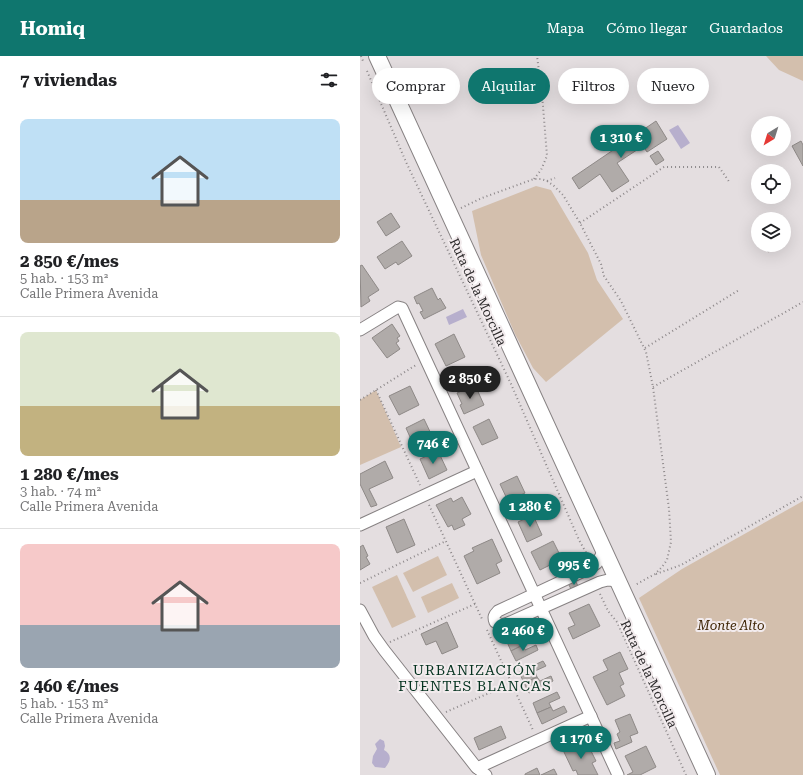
<!DOCTYPE html>
<html lang="es">
<head>
<meta charset="utf-8">
<style>
  :root { --surface:#fff; --page:#f6f6f6; --text:#202124; --muted:#757577; --line:#e0e0e0; --accent:#0f766e }
  body { margin:0; font-family:"Roboto Serif",serif; background:var(--page); color:var(--text); height:100vh; display:flex; flex-direction:column; font-size:15px; white-space:nowrap }
  * { box-sizing:border-box; margin:0 }
  p { font-size:13px; color:var(--muted) }
  .icon { flex:none; width:22px; height:22px; fill:none; stroke:currentColor; stroke-width:2; stroke-linecap:round; stroke-linejoin:round }
  .map { position:relative; flex:1; overflow:hidden }
  .sheet { display:flex; flex-direction:column; background:var(--surface); width:360px }
  .sheet>* { flex:none }
  .guide { position:absolute; left:12px; top:12px; width:371px; height:36px; display:flex; gap:8px }
  .needle { width:26px; rotate:218deg }
  .tools { position:absolute; left:391px; top:60px; display:grid; gap:8px }
  .tools a { display:grid; place-items:center; width:40px; height:40px; border-radius:50%; background:var(--surface); box-shadow:0 4px 16px #0002; font-size:20px }
  .price { position:absolute; translate:-50% -34px; padding:0 9px; border-radius:14px; background:var(--accent); color:#fff; font-size:13px; line-height:26px; filter:drop-shadow(0 1px 2px #0008) }
  .price::after { content:''; position:absolute; left:50%; top:24px; width:12px; height:9px; margin-left:-6px; background:inherit; clip-path:polygon(0 0,100% 0,50% 100%) }
  .price.selected { background:#222; color:#fff }
  ul { padding:0; list-style:none }
  li { display:grid; align-content:center; gap:8px; height:212px; padding:0 20px }
  li+li { border-top:1px solid var(--line) }
  li span { display:grid; place-items:center; height:124px; border-radius:8px; color:#555 }
  li>.icon { margin-inline-start:auto }
  span .icon { width:72px; height:72px; fill:#fffc; stroke-width:1 }
  li b { font-size:17px }
  h2 { display:flex; justify-content:space-between; align-items:center; height:48px; padding:0 20px; font-size:17px }
  .pill { padding:0 14px; border-radius:18px; background:var(--surface); box-shadow:0 4px 16px #0002; font-size:14px; line-height:36px }
  .pill.selected { background:var(--accent); color:#fff }
  header { display:flex; align-items:center; gap:24px; box-sizing:border-box; height:56px; padding:0 20px; background:var(--accent); color:#fff }
  header strong { font-size:19px }
  nav { display:flex; gap:22px; margin-inline-start:auto; font-size:14px }
  main { display:flex; flex:1; min-height:0 }
  .map>svg:first-child { display:block }
  .green { fill:#d3bfad }
  .water { fill:#b7afcd }
  .building { fill:#b0aba9; stroke:#8e8987 }
  .lines { fill:none; stroke-linecap:round; stroke-linejoin:round }
  .street-casing { stroke:#878283; stroke-width:13 }
  .secondary-casing { stroke:#878283; stroke-width:18 }
  .path { stroke:#8e898b; stroke-width:2; stroke-dasharray:1 3; stroke-linecap:butt }
  .street { stroke:#fff; stroke-width:11 }
  .secondary { stroke:#fff; stroke-width:16 }
  .labels { text-anchor:middle; dominant-baseline:central; stroke-width:4; stroke-linejoin:round; paint-order:stroke }
  .street-label { font-size:13px; fill:#2c2a2b; stroke:#f2ebed }
  .park-label { font-size:13px; font-style:italic; fill:#3f2506; stroke:#f2ebed }
  .neighbourhood-label { font-size:14px; letter-spacing:1px; fill:#04321f; stroke:#f2ebed }
</style>
</head>
<body>
<header>
<strong>Homiq</strong>
<nav><a>Mapa</a><a>Cómo llegar</a><a>Guardados</a></nav>
</header>
<main>
<section class="sheet">
<h2>7 viviendas<svg class="icon" aria-label="filters" viewBox="0 0 24 24"><path d="M4 7h16M4 17h16"/><circle cx="9" cy="7" r="2"/><circle cx="15" cy="17" r="2"/></svg></h2>
<ul>
<li><span style="background:linear-gradient(#bfe0f5 65%,#b9a48a 0)"><svg class="icon" aria-label="home" viewBox="0 0 24 24"><path d="M3 11l9-7 9 7M6 9v11h12V9"/></svg></span><div><b>2 850 €/mes</b><p>5 hab. · 153 m²</p><p>Calle Primera Avenida</p></div></li>
<li><span style="background:linear-gradient(#dfe7d0 60%,#c2b280 0)"><svg class="icon" aria-label="home" viewBox="0 0 24 24"><path d="M3 11l9-7 9 7M6 9v11h12V9"/></svg></span><div><b>1 280 €/mes</b><p>3 hab. · 74 m²</p><p>Calle Primera Avenida</p></div></li>
<li><span style="background:linear-gradient(#f6c9c9 65%,#9aa5b1 0)"><svg class="icon" aria-label="home" viewBox="0 0 24 24"><path d="M3 11l9-7 9 7M6 9v11h12V9"/></svg></span><div><b>2 460 €/mes</b><p>5 hab. · 153 m²</p><p>Calle Primera Avenida</p></div></li>
</ul>
</section>
<div class="map">
<svg width="443" height="719" viewBox="0 0 443 719">
  <rect width="100%" height="100%" fill="#e4dee0"/>
  <g class="green">
    <path d="M406 0H443V25L419 14Z"/>
    <path d="M176 130 191 134 228 197 237 224 263 263 186 326 173 312 155 278 121 199 112 155Z"/>
    <path d="M16 334 41 391 0 409V344Z"/>
    <path d="M443 445V719H360L279 542 322 513Z"/>
    <path d="M78 500 87 519 53 536 43 517Z"/>
    <path d="M37 519 56 561 32 572 12 531Z"/>
    <path d="M92 527 99 542 68 557 61 541Z"/>
  </g>
  <g class="water">
    <path d="M318 69 330 87 321 93 309 74Z"/>
    <path d="M103 253 107 261 89 269 86 261Z"/>
    <path d="M20 683 24 685 25 690 24 694C33 699 30 706 25 712L15 711 12 707 13 700 17 693 15 688Z"/>
  </g>
  <g class="building">
    <path d="M296 65 307 83 287 96 283 90 257 107 269 125 252 136 240 118 219 133 212 122Z"/>
    <path d="M441 85 443 89V110L432 90Z"/>
    <path d="M298 95 304 104 296 109 290 100Z"/>
    <path d="M31 157 40 171 26 180 17 166Z"/>
    <path d="M42 185 52 200 38 209 36 206 25 213 17 201Z"/>
    <path d="M404 189H420L408 196Z"/>
    <path d="M2 209 19 234 8 241 10 245 1 251 0 210Z"/>
    <path d="M72 232 78 244 80 242 86 252 64 263 60 256 63 255 59 247 57 248 54 241Z"/>
    <path d="M32 268 40 280 37 282 39 285 36 287 40 293 27 302 12 282Z"/>
    <path d="M94 278 105 301 86 310 75 288Z"/>
    <path d="M115 329 124 349 104 358 100 349 102 348 97 337Z"/>
    <path d="M50 330 59 349 39 359 29 340Z"/>
    <path d="M64 363 73 382 54 390 46 372Z"/>
    <path d="M129 363 138 382 122 389 113 371Z"/>
    <path d="M78 395 87 414 69 423 60 403Z"/>
    <path d="M25 405 33 422 9 433 17 449 11 451 0 428V418Z"/>
    <path d="M157 420 165 437 148 445 140 428Z"/>
    <path d="M102 441 111 458 102 463 105 469 94 474 92 469 88 471 76 449 91 442 93 446Z"/>
    <path d="M173 459 182 479 167 486 158 466Z"/>
    <path d="M44 463 55 489 37 497 26 471Z"/>
    <path d="M132 483 142 505 136 508 140 517 117 528 104 500 114 495 112 492Z"/>
    <path d="M193 485 202 503 180 514 171 496Z"/>
    <path d="M3 489 8 500 6 501 10 508 0 514V491Z"/>
    <path d="M215 524 219 532 212 535 208 527Z"/>
    <path d="M229 548 240 570 213 583 208 572 215 569 209 557Z"/>
    <path d="M87 566 98 591 82 598 76 585 66 589 61 578Z"/>
    <path d="M169 574 172 579 160 585 163 589 151 595 147 586Z"/>
    <path d="M163 589 165 594 176 589 178 594 156 605 151 595Z"/>
    <path d="M260 596 268 613 259 617 264 628 260 630 265 640 247 649 233 621 248 614 243 604Z"/>
    <path d="M183 605 186 610 175 615 177 621 164 627 159 616Z"/>
    <path d="M191 620 193 625 169 637 164 627 177 621 180 625Z"/>
    <path d="M197 636 200 642 189 647 191 651 177 657 173 647Z"/>
    <path d="M204 650 207 656 182 668 177 657 191 651 193 655Z"/>
    <path d="M270 658 278 677 270 680 272 686 256 693 254 687 260 685 257 678 260 676 255 664Z"/>
    <path d="M141 670 146 682 119 694 114 682Z"/>
    <path d="M227 687 236 705 232 707 238 719H218L216 714 213 715 203 694 212 690 213 693Z"/>
    <path d="M286 690 296 711 280 719H267L273 716 265 700Z"/>
    <path d="M177 712 180 719H165V718Z"/>
    <path d="M194 713 197 719H181Z"/>
  </g>
  <g class="lines">
    <defs>
      <g id="street">
        <path d="M0 274 38 251 42 252 258 719"/>
        <path d="M0 469 117 415"/>
        <path d="M244 494 237 507 228 513 138 555C134 559 133 561 135 566L142 569 148 567 240 526 248 524 258 525"/>
        <path d="M0 554 14 580 24 594 116 711 126 719"/>
        <path d="M117 712 231 660"/>
      </g>
      <path id="secondary" d="M17 0 347 719"/>
    </defs>
    <use href="#street" class="street-casing"/>
    <use href="#secondary" class="secondary-casing"/>
    <g class="path">
      <path d="M1 0 3 5"/>
      <path d="M7 15 46 106 151 328 219 484 228 500"/>
      <path d="M174 123 181 114 187 100 182 38 177 0"/>
      <path d="M187 125 195 122"/>
      <path d="M101 152 122 142 174 123H181L187 125 194 130 203 139 220 167 241 208 244 220 261 245 286 296 293 331 309 453 311 486 307 504 302 511 295 518 275 529"/>
      <path d="M220 167 304 111H359L370 127"/>
      <path d="M285 292 379 234"/>
      <path d="M293 331 443 246"/>
      <path d="M16 334 60 429"/>
      <path d="M0 344 56 309"/>
      <path d="M69 449 122 563"/>
      <path d="M296 518 321 509 443 440"/>
      <path d="M0 527 86 485"/>
      <path d="M240 538 248 555 257 566 326 719"/>
      <path d="M127 574 173 674"/>
      <path d="M30 586 115 548"/>
      <path d="M86 656 152 627"/>
    </g>
    <use href="#street" class="street"/>
    <use href="#secondary" class="secondary"/>
  </g>
  <g class="labels">
    <g class="street-label">
      <text transform="translate(118 236) rotate(65)">Ruta de la Morcilla</text>
      <text transform="translate(289 618) rotate(65)">Ruta de la Morcilla</text>
    </g>
    <g class="park-label">
      <text x="371" y="569">Monte Alto</text>
    </g>
    <g class="neighbourhood-label">
      <text x="115" y="614">URBANIZACIÓN<tspan x="115" dy="16">FUENTES BLANCAS</tspan></text>
    </g>
  </g>
</svg>
<div class="tools">
<a><svg class="needle" viewBox="-14 -14 28 28"><path d="M0-13l5 13h-10z" fill="#e53935"/><path d="M0 13l5-13h-10z" fill="#757577"/></svg></a>
<a><svg class="icon" aria-label="locate" viewBox="0 0 24 24"><circle cx="12" cy="12" r="6"/><path d="M12 2v4M12 18v4M2 12h4M18 12h4"/></svg></a>
<a><svg class="icon" aria-label="layers" viewBox="0 0 24 24"><path d="M12 4l9 5-9 5-9-5zM3 14l9 5 9-5"/></svg></a>
</div>
<b class="price" style="left:261px;top:103px">1 310 €</b>
<b class="price selected" style="left:110px;top:344px">2 850 €</b>
<b class="price" style="left:73px;top:409px">746 €</b>
<b class="price" style="left:170px;top:472px">1 280 €</b>
<b class="price" style="left:214px;top:530px">995 €</b>
<b class="price" style="left:163px;top:596px">2 460 €</b>
<b class="price" style="left:221px;top:704px">1 170 €</b>
<div class="guide">
<a class="pill">Comprar</a>
<a class="pill selected">Alquilar</a>
<a class="pill">Filtros</a>
<a class="pill">Nuevo</a>
</div>
</div>
</main>
</body>
</html>
